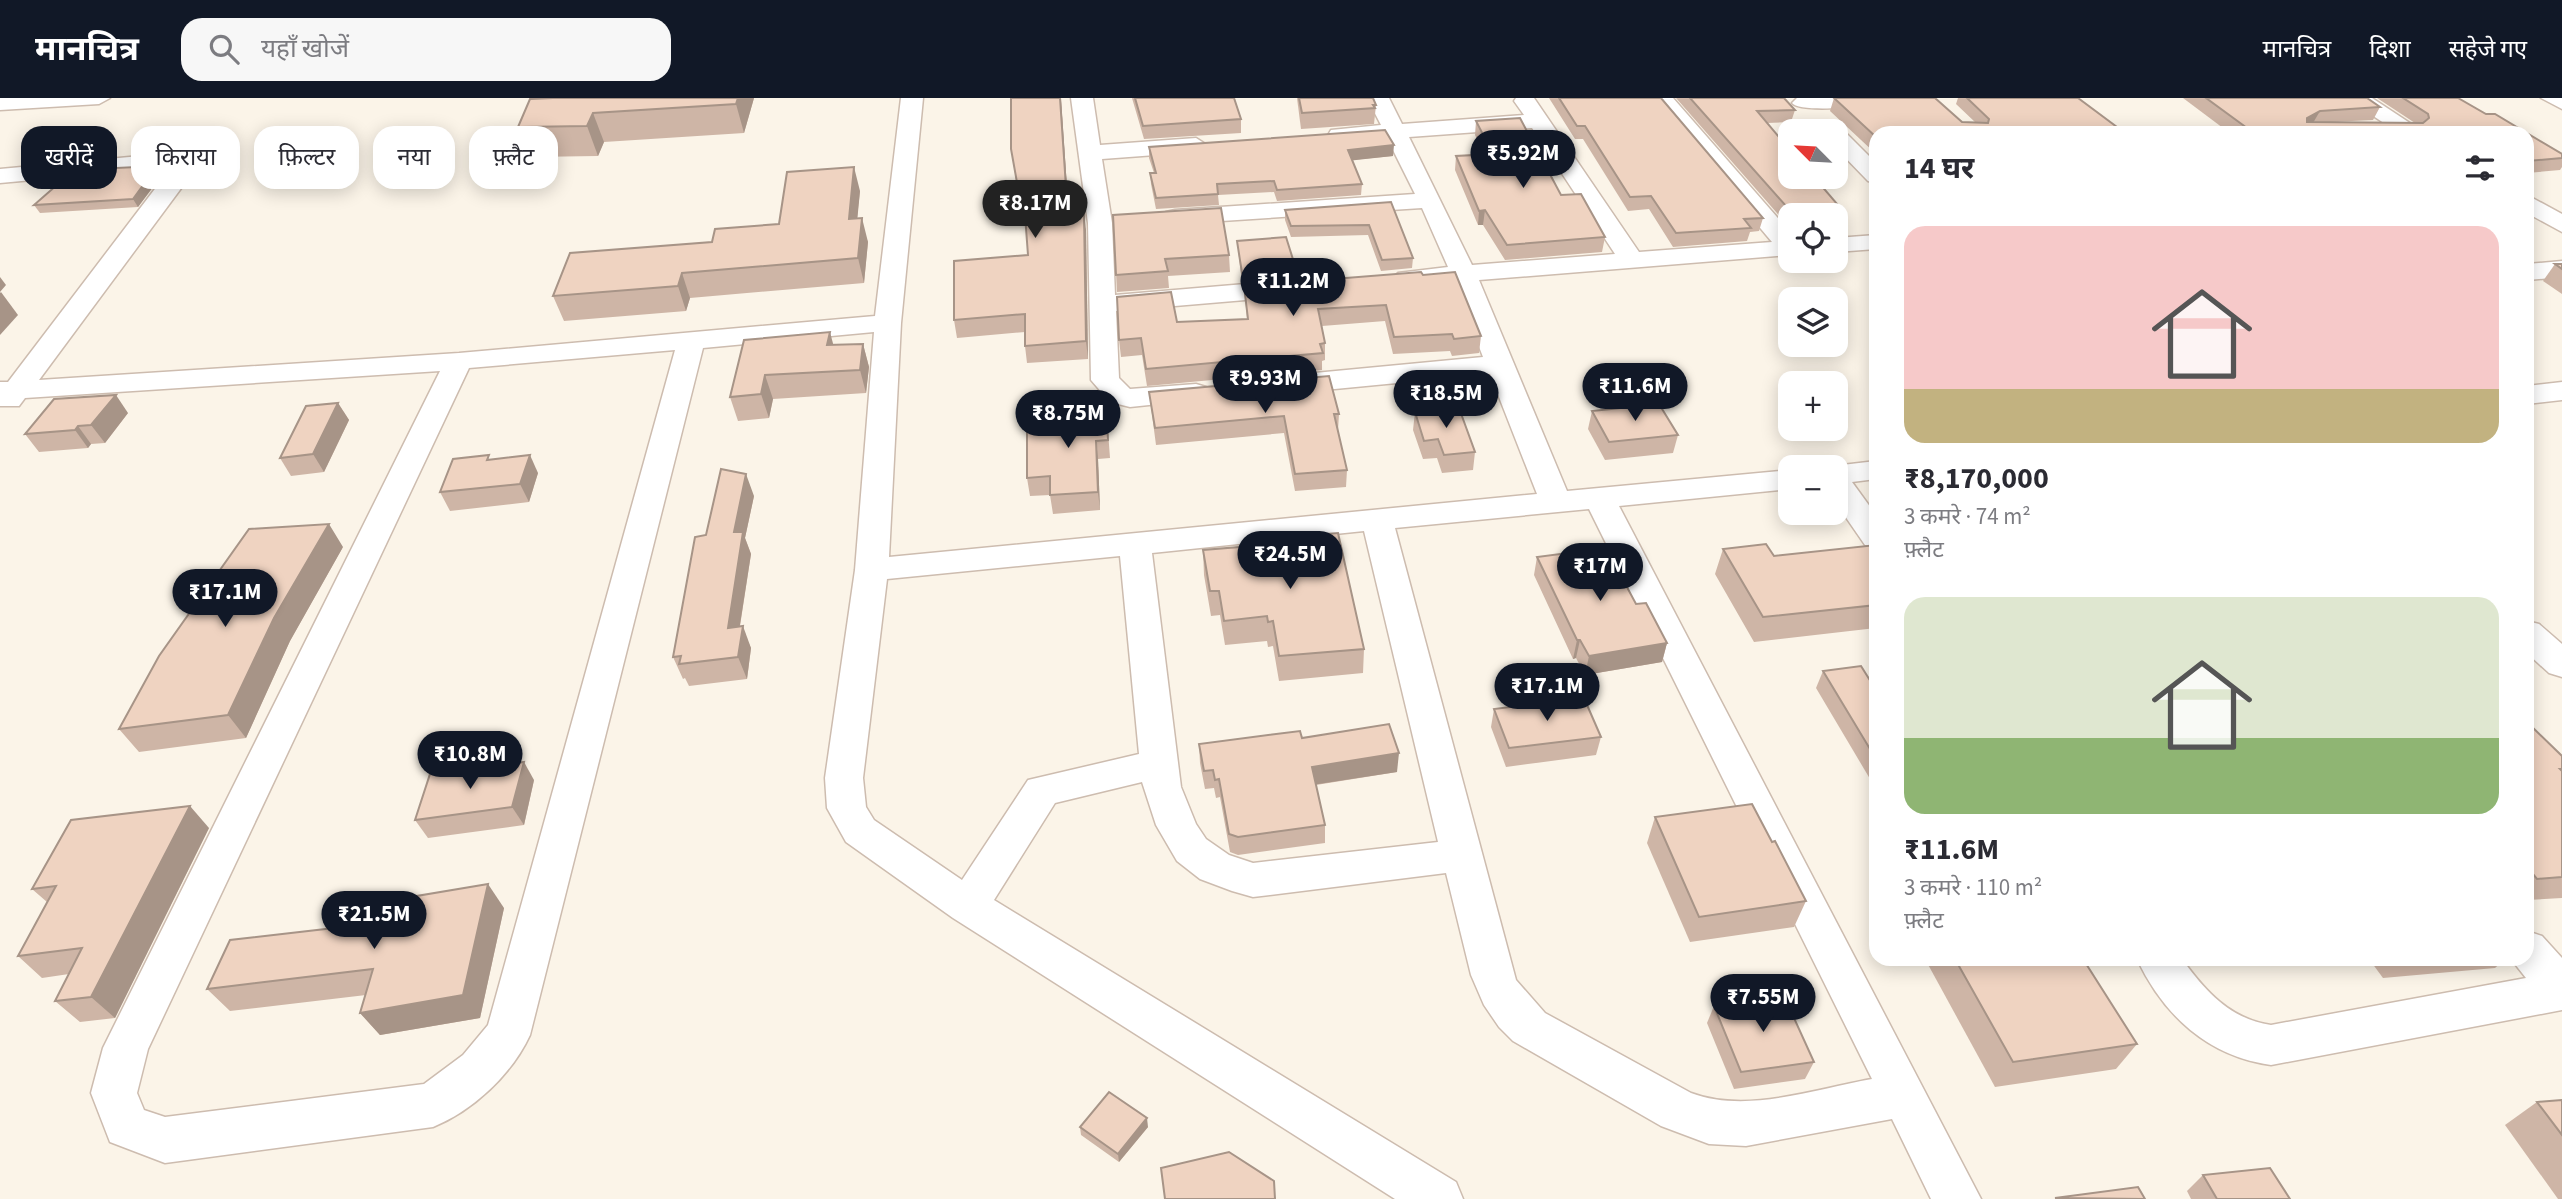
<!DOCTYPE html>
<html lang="hi">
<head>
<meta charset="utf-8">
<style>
  :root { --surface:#fff; --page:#f7f7f7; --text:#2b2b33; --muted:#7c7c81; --accent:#111827 }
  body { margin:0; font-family:"Source Sans 3","Noto Sans Devanagari",sans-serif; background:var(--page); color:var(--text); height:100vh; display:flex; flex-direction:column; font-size:26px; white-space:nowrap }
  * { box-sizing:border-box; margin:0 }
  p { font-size:23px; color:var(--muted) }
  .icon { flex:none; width:38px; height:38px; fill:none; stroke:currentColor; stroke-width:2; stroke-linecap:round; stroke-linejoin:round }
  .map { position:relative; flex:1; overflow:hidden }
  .drawer { position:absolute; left:1869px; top:28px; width:665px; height:840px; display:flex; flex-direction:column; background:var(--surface); border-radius:21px; box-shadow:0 4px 18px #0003 }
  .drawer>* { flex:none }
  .top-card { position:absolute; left:21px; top:28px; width:665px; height:63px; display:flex; gap:14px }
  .needle { width:46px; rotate:294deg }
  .controls { position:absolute; left:1778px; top:21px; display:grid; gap:14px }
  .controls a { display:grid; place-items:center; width:70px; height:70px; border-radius:14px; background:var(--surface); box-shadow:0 4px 18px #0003; font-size:35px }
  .price { position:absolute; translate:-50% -60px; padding:0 16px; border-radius:24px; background:var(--accent); color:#fff; font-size:23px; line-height:46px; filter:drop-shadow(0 2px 4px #0008) }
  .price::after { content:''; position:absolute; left:50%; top:42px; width:21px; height:16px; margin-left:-10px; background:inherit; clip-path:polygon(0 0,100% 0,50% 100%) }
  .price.selected { background:#222; color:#fff }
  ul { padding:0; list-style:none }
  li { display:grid; align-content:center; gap:14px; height:371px; padding:0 35px }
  li span { display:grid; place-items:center; height:217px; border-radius:21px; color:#555 }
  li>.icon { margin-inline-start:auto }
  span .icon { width:126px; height:126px; fill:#fffc; stroke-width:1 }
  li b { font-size:30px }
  h2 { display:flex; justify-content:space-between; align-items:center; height:84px; padding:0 35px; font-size:30px }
  .tag { padding:0 24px; border-radius:21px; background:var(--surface); box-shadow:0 4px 18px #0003; font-size:24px; line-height:63px }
  .tag.selected { background:var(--accent); color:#fff }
  header { display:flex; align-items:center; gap:42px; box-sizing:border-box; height:98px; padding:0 35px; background:var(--accent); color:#fff }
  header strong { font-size:33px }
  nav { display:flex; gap:38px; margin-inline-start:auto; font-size:24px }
  .search { width:490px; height:63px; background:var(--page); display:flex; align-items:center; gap:18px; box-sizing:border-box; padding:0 24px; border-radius:21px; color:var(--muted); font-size:26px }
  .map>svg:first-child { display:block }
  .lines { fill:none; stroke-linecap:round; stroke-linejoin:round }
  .minor-casing { stroke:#cdbcaf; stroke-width:3 }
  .minor { fill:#fff; fill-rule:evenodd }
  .wall { fill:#ceb5a6 }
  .shaded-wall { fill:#a79487 }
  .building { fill:#efd3c1; stroke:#a79487; stroke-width:2 }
</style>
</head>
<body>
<header>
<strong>मानचित्र</strong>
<div class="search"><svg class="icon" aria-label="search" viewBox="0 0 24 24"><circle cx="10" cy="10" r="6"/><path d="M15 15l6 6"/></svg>यहाँ खोजें</div>
<nav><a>मानचित्र</a><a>दिशा</a><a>सहेजे गए</a></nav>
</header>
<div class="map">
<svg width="2562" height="1101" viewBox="0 0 2562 1101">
  <rect width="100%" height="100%" fill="#fbf4e8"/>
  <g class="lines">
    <defs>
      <g id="minor">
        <path d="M0 0H110L99 6 0 12Z"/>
        <path d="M901 0H923L901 225 889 459 1537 396 1490 276 1283 296 1273 293 1269 287 1273 281 1283 278 1483 259 1454 184 1407 188 1398 185 1394 180 1398 175 1448 169 1422 110 1175 126 1166 124 1163 119 1166 114 1175 112 1415 96 1387 40 1339 44 1328 37 1331 32 1381 27 1367 0H1389L1402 26 1524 17 1514 3 1516 0H1534L1639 154 1772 144 1651 0H1673L1790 134V157L1479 182 1567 393 1790 372V391L1619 408 1981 1101H1931L1892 1021 1746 1048 1709 1046 1661 1028 1513 943 1499 929 1484 907 1471 877 1446 775 1253 799 1232 793 1200 781 1177 763 1156 727 1142 684 1055 705 994 802 1456 1084 1463 1101H1395L953 820 846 744 827 710 825 680 855 472 874 234 703 250 530 937C512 976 473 1013 433 1029L165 1065 110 1044 91 995 103 950 440 273 25 300 19 308H0V284H8L167 75 151 71 0 85V71L151 57 188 66 191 71 185 85 39 282 459 255 875 218ZM1532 30 1615 156 1472 167 1409 39ZM675 252 488 927 463 957 424 986 165 1019 144 1012 137 995 148 951 469 270ZM1589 411 1872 981C1815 991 1747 1016 1691 995L1545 915 1516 882 1395 430ZM1364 433 1438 744 1253 765 1229 757 1206 741 1196 726 1181 689 1152 455ZM1120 458 1139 656 1028 682 962 782 874 722 866 709 863 680 887 481Z"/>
        <path d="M1071 0H1093L1100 47 1196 40 1207 47 1196 54 1102 61 1112 125 1115 197 1292 182 1301 184 1305 190 1301 196 1292 198 1116 213 1119 280 1130 291 1196 286 1206 289 1210 295 1206 301 1130 309 1110 304 1091 282 1088 125Z"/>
        <path d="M1797 0H1883C1875 10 1799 15 1792 5Z"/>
        <path d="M2346 0H2372L2425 35H2399Z"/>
        <path d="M2541 0H2562V11Z"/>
        <path d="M1836 31 1844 33 1876 65V85L1868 83 1836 50V33H1828Z"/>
        <path d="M2527 97 2562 116V134L2527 115Z"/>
        <path d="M1876 137V151L1836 154V140Z"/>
        <path d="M2562 163V179L2527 182V166Z"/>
        <path d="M2562 284V302L2527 306V288Z"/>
        <path d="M1876 363V381L1852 384 1876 417V450L1865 447 1836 405V369H1825Z"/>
        <path d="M2527 523 2539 526 2562 546V579L2549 575 2527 555Z"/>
        <path d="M2527 833 2542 838 2562 860V912L2271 967C2208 958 2164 918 2137 861H2182C2205 893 2230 921 2271 927L2526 880 2511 861H2527Z"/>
      </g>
    </defs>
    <use href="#minor" class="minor-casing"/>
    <use href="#minor" class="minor"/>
  </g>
  <g class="wall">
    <path d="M553 0H754L744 35 604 44 598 58 530 59 518 29Z"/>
    <path d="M1011 0H1061L1067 89 1086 132 1088 261 1027 265 1025 248V234L957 240 954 222 1028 157 1024 106 1020 107 1011 51Z"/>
    <path d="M1132 0H1234L1241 21V35L1144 41Z"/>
    <path d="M1297 0H1373L1376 7 1374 26 1301 31Z"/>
    <path d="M1549 0H1661L1763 120 1759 133 1750 134 1747 143 1673 149 1649 111 1628 113 1583 41H1575Z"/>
    <path d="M1676 0H1784L1795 12 1791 24 1767 25 1844 114 1840 127 1836 128V117H1790V130Z"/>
    <path d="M1834 0 1962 24 1976 25 1956 6 1958 0H2078L2125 35H1876V56L1830 13Z"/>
    <path d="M2183 0H2367L2380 9 2373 22 2331 24 2415 25 2377 0H2458L2486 16H2495L2562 56V69L2560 72 2527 75V35H2203L2227 33Z"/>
    <path d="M1476 23 1561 97 1605 139 1602 154 1505 162 1483 127H1478L1455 72 1456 58 1485 57 1475 37Z"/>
    <path d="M1149 49 1393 58 1352 62 1362 86 1361 97 1277 103 1274 94 1218 97 1219 107 1156 111 1151 86 1150 75H1154L1149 60Z"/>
    <path d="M162 77 138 109 40 115 34 107Z"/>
    <path d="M860 93 857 120 868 144 864 185 690 200 686 213 564 223 553 198 712 144 779 126Z"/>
    <path d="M1391 104 1413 160 1412 170 1381 173 1368 137 1291 139 1285 122V112Z"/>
    <path d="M1113 117 1229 157 1230 174 1168 178 1169 190 1117 194Z"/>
    <path d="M1237 143 1296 171V180L1242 184Z"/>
    <path d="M2555 166H2562V196L2543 183Z"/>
    <path d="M1423 177 1481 238 1479 255 1452 258 1450 253 1393 256 1385 223 1322 228 1325 245V262L1322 263V272L1147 288 1142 257 1121 259 1119 242 1177 224 1247 221 1244 188Z"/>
    <path d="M744 242 834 247 863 246 869 269 866 295 773 301 769 320 738 323 730 299Z"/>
    <path d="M1149 294 1339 316 1338 332 1347 372 1346 389 1295 393 1284 335 1156 347Z"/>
    <path d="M338 305 349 322 324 374 291 378 280 360Z"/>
    <path d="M1106 306 1110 360 1098 361 1100 412 1053 416 1050 397 1030 398 1027 380 1073 319Z"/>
    <path d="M1592 313 1678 337 1673 355 1605 362 1588 331Z"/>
    <path d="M1415 314 1475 354 1473 372 1442 375 1437 360 1423 361 1413 332Z"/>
    <path d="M128 315 105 345 91 346 88 350 39 354 25 336Z"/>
    <path d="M491 361 538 375 529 404 450 413 440 394Z"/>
    <path d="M754 398 745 440 751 456 740 528 751 550 747 581 689 588 685 580 683 581 673 559 706 437Z"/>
    <path d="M1263 441 1364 551 1363 575 1279 583 1273 548 1268 549 1267 543 1225 547 1220 517 1211 518 1204 477 1203 452 1263 447Z"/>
    <path d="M1876 447V530L1754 544 1715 476 1723 451 1774 458Z"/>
    <path d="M343 449 290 543 246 640 139 654 119 631Z"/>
    <path d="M1537 459 1636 506 1667 545 1662 564 1585 577 1576 560 1573 561 1534 477Z"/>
    <path d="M1823 573 1876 592V691L1816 590Z"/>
    <path d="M1494 611 1601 639 1596 657 1506 669 1491 629Z"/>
    <path d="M2527 624 2562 658V800L2527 802Z"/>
    <path d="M1302 640 1397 674 1316 687 1325 727V745L1238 757 1230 754 1220 699 1216 700 1214 690 1205 691 1200 665 1199 646Z"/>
    <path d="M534 682 524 727 428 740 415 722Z"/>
    <path d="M1655 719 1806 803 1794 829 1690 844 1647 745Z"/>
    <path d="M209 730 115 920 80 924 55 903 69 876 42 880 18 858 47 804 32 791Z"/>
    <path d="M504 810 480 920 380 937 360 915 366 897 230 913 207 891 386 824Z"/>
    <path d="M1925 861H2083L2137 946 2116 971 1995 989Z"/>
    <path d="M2369 861H2505L2495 870 2383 880Z"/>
    <path d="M1714 908 1814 964 1805 981 1734 991 1707 925Z"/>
    <path d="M2562 1002V1101H2558L2505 1027 2537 1004Z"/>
    <path d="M1080 1029H1148L1119 1064 1081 1037Z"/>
    <path d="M2203 1077 2290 1101H2191L2187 1093Z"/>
  </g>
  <g class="shaded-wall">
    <path d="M738 0H754L744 35 736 6Z"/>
    <path d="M1060 0 1061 3 1068 105 1066 89Z"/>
    <path d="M2320 13 2313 25 2301 33 2307 20Z"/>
    <path d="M593 15 604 44 598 58 587 28Z"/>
    <path d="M1394 47 1393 58 1347 63 1348 52Z"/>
    <path d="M157 68 162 77 138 109 133 101Z"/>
    <path d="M854 69 860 93 855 145 849 121Z"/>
    <path d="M1485 112 1483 127H1478L1479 113Z"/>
    <path d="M1084 115 1086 132 1088 261 1086 243Z"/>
    <path d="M862 120 868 144 864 185 858 160Z"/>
    <path d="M682 175 690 200 686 213 678 188Z"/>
    <path d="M0 179 6 187 0 194Z"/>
    <path d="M1 194 18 217 0 237V195Z"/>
    <path d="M830 234 836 257 827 247Z"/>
    <path d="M863 246 869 269 866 295 860 272Z"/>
    <path d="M765 277 773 301 769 320 761 296Z"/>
    <path d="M116 297 128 315 105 345 91 327Z"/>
    <path d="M338 305 349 322 324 374 313 356Z"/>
    <path d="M78 328 91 346 88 350 75 332Z"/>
    <path d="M1096 343 1098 361 1100 412 1098 394Z"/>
    <path d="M530 357 538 375 529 404 520 386Z"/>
    <path d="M746 376 754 398 745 440 751 456 736 552 728 530 734 434Z"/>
    <path d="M329 426 343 449 290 543 246 640 228 617 274 520Z"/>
    <path d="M743 528 751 550 747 581 738 559Z"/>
    <path d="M1577 542H1580L1576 560 1573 561Z"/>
    <path d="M1667 545 1662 564 1585 577 1589 558Z"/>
    <path d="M1399 655 1397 674 1312 687V669Z"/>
    <path d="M524 664 534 682 524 727 512 709Z"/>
    <path d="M190 708 209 730 115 920 91 899Z"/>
    <path d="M488 786 504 810 480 920 380 937 360 915Z"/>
    <path d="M1147 1020 1148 1029 1119 1064 1118 1056Z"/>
  </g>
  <g class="building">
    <path d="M553 0H738L736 6 593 15 587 28 518 29 530 1Z"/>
    <path d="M1011 0H1060L1066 89 1072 88 1074 104H1080L1084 115 1086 243 1025 248V216L954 222V163L1028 157 1023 90H1018L1011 51Z"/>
    <path d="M1135 0H1234L1241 21 1143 28Z"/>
    <path d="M1299 0H1373L1376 7H1373L1375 10 1302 15Z"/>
    <path d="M1559 0H1661L1763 120 1744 121 1751 130 1676 135 1651 98 1630 99 1585 28H1577Z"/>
    <path d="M1690 0H1784L1795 12 1757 13 1790 52V79H1814L1844 114 1794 117Z"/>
    <path d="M1834 0H1935L1962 24 1988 25 1989 21 1967 0H2078L2125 35H1876V39Z"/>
    <path d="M2206 0H2367L2380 9 2320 13 2307 20V24L2423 25 2429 20 2428 16 2403 0H2458L2486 16H2495L2562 56V60L2527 63V35H2203L2247 30Z"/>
    <path d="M1520 20 1561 97 1581 96 1605 139 1507 147 1485 112 1479 113 1456 58 1493 56 1476 23Z"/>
    <path d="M1385 32 1394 47 1348 52 1362 86 1277 92 1274 83 1217 86 1218 96 1156 100 1150 75H1156L1149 49Z"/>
    <path d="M157 68 133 101 34 107 74 72Z"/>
    <path d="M854 69 849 121 862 120 858 160 682 175 678 188 553 198 570 155 712 144 715 131 779 126 787 74Z"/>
    <path d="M1391 104 1413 160 1382 162 1369 127 1291 128 1285 112Z"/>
    <path d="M1221 110 1229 157 1165 161 1168 173 1116 177 1113 117Z"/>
    <path d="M1286 139 1296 171 1242 175 1237 143Z"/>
    <path d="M2555 166H2562V171Z"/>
    <path d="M1421 174 1423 177 1455 174 1481 238 1454 241 1452 236 1394 239 1386 207 1318 211 1325 245 1320 246 1323 255 1146 271 1141 240 1119 242 1117 199 1171 194 1177 224 1248 221 1244 188Z"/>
    <path d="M830 234 827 247 863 246 860 272 765 277 761 296 730 299 744 242Z"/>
    <path d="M1329 278 1339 316H1334L1347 372 1295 376 1284 318 1155 330 1149 294Z"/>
    <path d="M116 297 91 327 78 328 75 332 25 336 54 301Z"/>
    <path d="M338 305 313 356 280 360 306 308Z"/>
    <path d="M1106 306 1108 342 1096 343 1098 394 1050 397V378L1027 380V323L1073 319V309Z"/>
    <path d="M1659 306 1678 337 1609 344 1592 313Z"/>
    <path d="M1459 310 1475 354 1444 357 1438 341 1424 343 1415 314Z"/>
    <path d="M489 357 487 362 530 357 520 386 440 394 453 361Z"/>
    <path d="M721 371 746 376 734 434H743L728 530 743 528 738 559 679 566 681 558 673 559 695 439 706 437Z"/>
    <path d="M329 426 274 520 228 617 119 631 159 558 249 431Z"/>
    <path d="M1338 435 1364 551 1279 558 1273 523 1268 524 1267 518 1224 523 1219 493H1210L1203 452 1264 447 1263 441Z"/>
    <path d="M1766 446 1774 458 1876 447V507L1763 519 1723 451Z"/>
    <path d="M1606 450 1636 506 1646 505 1667 545 1589 558 1580 542H1577L1537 459Z"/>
    <path d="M1861 568 1876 592V661L1823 573Z"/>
    <path d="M1584 600 1601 639 1509 650 1494 611Z"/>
    <path d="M2527 624 2562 658V671H2560L2562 673V779L2537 781 2527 769Z"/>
    <path d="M1389 626 1399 655 1312 669 1325 727 1238 739 1229 736 1219 681 1215 682 1213 672 1204 673 1199 646 1300 633 1302 640Z"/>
    <path d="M524 664 512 709 415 722 430 676Z"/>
    <path d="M1752 706 1772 744 1775 743 1806 803 1699 819 1655 719Z"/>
    <path d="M190 708 91 899 55 903 82 850 18 858 56 788 32 791 71 722Z"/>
    <path d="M488 786 463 897 360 915 373 871 207 891 230 842 386 824 393 802Z"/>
    <path d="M1955 861H2083L2137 946 2013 964Z"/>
    <path d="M1784 898 1814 964 1741 974 1714 908Z"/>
    <path d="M1109 994 1147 1020 1118 1056 1080 1029Z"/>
    <path d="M2562 1002V1037L2537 1004Z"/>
    <path d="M1229 1054 1274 1083 1275 1101H1165L1161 1070Z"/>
    <path d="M2270 1070 2290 1101H2217L2203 1077Z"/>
    <path d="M2138 1089 2145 1101 2055 1100Z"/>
  </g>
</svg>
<div class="controls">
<a><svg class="needle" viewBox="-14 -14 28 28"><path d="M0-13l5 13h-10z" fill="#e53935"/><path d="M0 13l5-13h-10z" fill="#7c7c81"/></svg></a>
<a><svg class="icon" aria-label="locate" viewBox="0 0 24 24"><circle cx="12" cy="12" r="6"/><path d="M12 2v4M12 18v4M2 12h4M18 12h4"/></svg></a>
<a><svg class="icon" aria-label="layers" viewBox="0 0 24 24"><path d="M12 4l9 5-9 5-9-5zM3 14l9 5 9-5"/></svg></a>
<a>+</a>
<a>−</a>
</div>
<b class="price" style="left:1523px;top:92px">₹5.92M</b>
<b class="price selected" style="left:1035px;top:142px">₹8.17M</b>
<b class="price" style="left:1293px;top:220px">₹11.2M</b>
<b class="price" style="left:1265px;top:317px">₹9.93M</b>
<b class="price" style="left:1635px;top:325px">₹11.6M</b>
<b class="price" style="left:1446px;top:332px">₹18.5M</b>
<b class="price" style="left:1068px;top:352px">₹8.75M</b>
<b class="price" style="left:1290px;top:493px">₹24.5M</b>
<b class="price" style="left:1600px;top:505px">₹17M</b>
<b class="price" style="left:225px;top:531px">₹17.1M</b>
<b class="price" style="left:1547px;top:625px">₹17.1M</b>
<b class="price" style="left:470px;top:693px">₹10.8M</b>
<b class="price" style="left:374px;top:853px">₹21.5M</b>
<b class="price" style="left:1763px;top:936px">₹7.55M</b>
<div class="top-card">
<a class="tag selected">खरीदें</a>
<a class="tag">किराया</a>
<a class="tag">फ़िल्टर</a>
<a class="tag">नया</a>
<a class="tag">फ़्लैट</a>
</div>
<section class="drawer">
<h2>14 घर<svg class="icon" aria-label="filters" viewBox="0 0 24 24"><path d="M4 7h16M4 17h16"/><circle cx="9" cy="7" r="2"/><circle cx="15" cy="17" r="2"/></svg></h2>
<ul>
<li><span style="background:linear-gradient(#f6c9c9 75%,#c2b280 0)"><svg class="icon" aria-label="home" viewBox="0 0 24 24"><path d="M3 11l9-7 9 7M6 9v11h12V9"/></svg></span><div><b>₹8,170,000</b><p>3 कमरे · 74 m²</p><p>फ़्लैट</p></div></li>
<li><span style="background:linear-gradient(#dfe7d0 65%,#8fb573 0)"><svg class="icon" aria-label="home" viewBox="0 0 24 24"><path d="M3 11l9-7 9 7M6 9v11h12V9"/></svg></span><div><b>₹11.6M</b><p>3 कमरे · 110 m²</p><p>फ़्लैट</p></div></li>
</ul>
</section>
</div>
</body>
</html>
